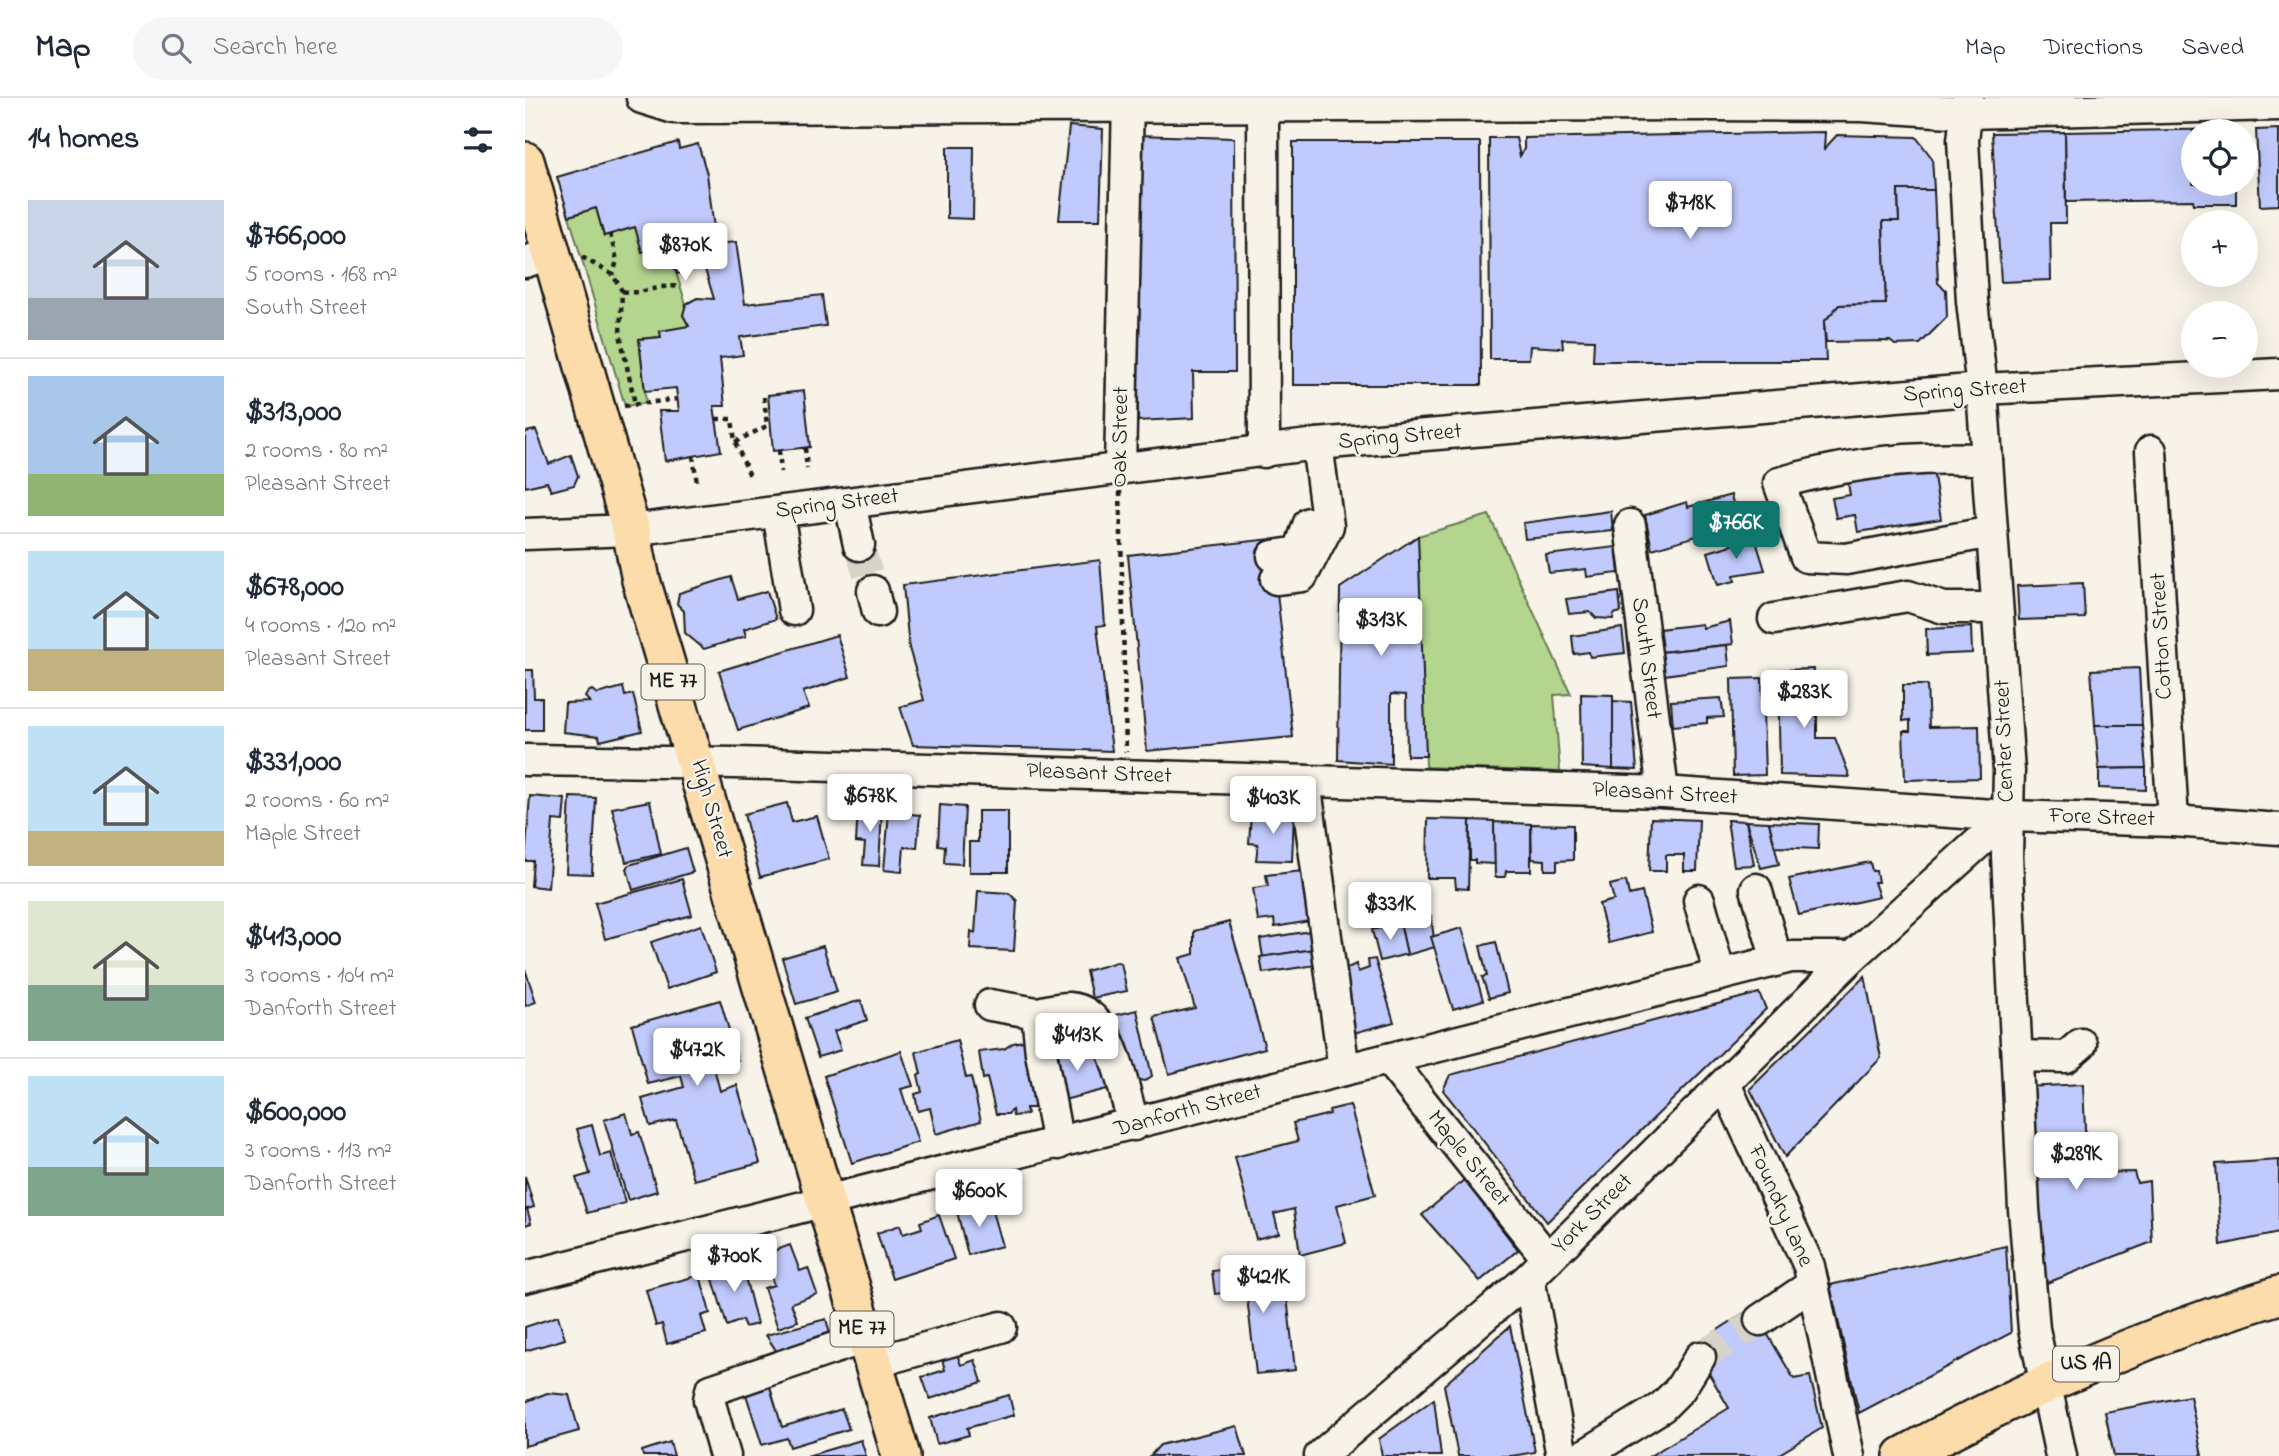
<!DOCTYPE html>
<html lang="en">
<head>
<meta charset="utf-8">
<style>
  :root { --surface:#fff; --page:#f6f6f7; --text:#1f2937; --muted:#747a83; --line:#e0e1e3; --accent:#0f766e }
  body { margin:0; font-family:"Indie Flower",sans-serif; background:var(--page); color:var(--text); height:100vh; display:flex; flex-direction:column; font-size:26px; white-space:nowrap }
  * { box-sizing:border-box; margin:0 }
  p { font-size:23px; color:var(--muted) }
  .icon { flex:none; width:38px; height:38px; fill:none; stroke:currentColor; stroke-width:2; stroke-linecap:round; stroke-linejoin:round }
  .map { position:relative; flex:1; overflow:hidden }
  .panel { display:flex; flex-direction:column; background:var(--surface); width:525px }
  .panel>* { flex:none }
  .tools { position:absolute; left:1656px; top:21px; display:grid; gap:14px }
  .tools a { display:grid; place-items:center; width:77px; height:77px; border-radius:50%; background:var(--surface); box-shadow:0 7px 28px #0002; font-size:35px }
  .price { position:absolute; translate:-50% -60px; padding:0 16px; border-radius:7px; background:#fff; color:#222; font-size:23px; line-height:46px; filter:drop-shadow(0 2px 4px #0008) }
  .price::after { content:''; position:absolute; left:50%; top:42px; width:21px; height:16px; margin-left:-10px; background:inherit; clip-path:polygon(0 0,100% 0,50% 100%) }
  .price.current { background:var(--accent); color:#fff }
  ul { padding:0; list-style:none }
  li { display:flex; align-items:center; gap:21px; height:175px; padding:0 28px }
  li+li { border-top:2px solid var(--line) }
  li span { display:grid; place-items:center; flex:none; width:196px; height:140px; border-radius:0px; color:#555 }
  li>.icon { margin-inline-start:auto }
  span .icon { width:84px; height:84px; fill:#fffc; stroke-width:1 }
  li b { font-size:30px }
  h2 { display:flex; justify-content:space-between; align-items:center; height:84px; padding:0 28px; font-size:30px }
  header { display:flex; align-items:center; gap:42px; box-sizing:border-box; height:98px; padding:0 35px; background:var(--surface); border-bottom:2px solid var(--line) }
  header strong { font-size:33px }
  nav { display:flex; gap:38px; margin-inline-start:auto; font-size:24px }
  .search { width:490px; height:63px; background:var(--page); display:flex; align-items:center; gap:18px; box-sizing:border-box; padding:0 24px; border-radius:38px; color:var(--muted); font-size:26px }
  main { display:flex; flex:1; min-height:0 }
  .map>svg:first-child { display:block }
  .green { fill:#b4d58e; stroke:#687855; stroke-width:2 }
  .building { fill:#c1cafc; stroke:#1c1c1c; stroke-width:2 }
  .lines { fill:none; stroke-linecap:round; stroke-linejoin:round }
  .minor-tunnel { stroke:#d6d3c9; stroke-width:30; stroke-dasharray:30 15; stroke-linecap:butt }
  .minor-casing { stroke:#1c1c1c; stroke-width:35 }
  .major-casing { stroke:#1c1c1c; stroke-width:42 }
  .path { stroke:#1c1c1c; stroke-width:4.5; stroke-dasharray:5 5; stroke-linecap:butt }
  .minor { stroke:#f7f3e8; stroke-width:30 }
  .major { stroke:#fddcac; stroke-width:37 }
  .labels { text-anchor:middle; dominant-baseline:central; stroke-width:5; stroke-linejoin:round; paint-order:stroke }
  .shield { fill:#f7f3e8; stroke:#5e5c59; stroke-width:2 }
  .shield-label { font-size:21px; font-weight:bold; fill:#1c1c1c }
  .street-label { font-size:23px; fill:#1c1c1c; stroke:#f7f3e8 }
</style>
</head>
<body>
<header>
<strong>Map</strong>
<div class="search"><svg class="icon" aria-label="search" viewBox="0 0 24 24"><circle cx="10" cy="10" r="6"/><path d="M15 15l6 6"/></svg>Search here</div>
<nav><a>Map</a><a>Directions</a><a>Saved</a></nav>
</header>
<main>
<section class="panel">
<h2>14 homes<svg class="icon" aria-label="filters" viewBox="0 0 24 24"><path d="M4 7h16M4 17h16"/><circle cx="9" cy="7" r="2"/><circle cx="15" cy="17" r="2"/></svg></h2>
<ul>
<li><span style="background:linear-gradient(#c9d6e8 70%,#9aa5b1 0)"><svg class="icon" aria-label="home" viewBox="0 0 24 24"><path d="M3 11l9-7 9 7M6 9v11h12V9"/></svg></span><div><b>$766,000</b><p>5 rooms · 168 m²</p><p>South Street</p></div></li>
<li><span style="background:linear-gradient(#a9c7e8 70%,#8fb573 0)"><svg class="icon" aria-label="home" viewBox="0 0 24 24"><path d="M3 11l9-7 9 7M6 9v11h12V9"/></svg></span><div><b>$313,000</b><p>2 rooms · 80 m²</p><p>Pleasant Street</p></div></li>
<li><span style="background:linear-gradient(#bfe0f5 70%,#c2b280 0)"><svg class="icon" aria-label="home" viewBox="0 0 24 24"><path d="M3 11l9-7 9 7M6 9v11h12V9"/></svg></span><div><b>$678,000</b><p>4 rooms · 120 m²</p><p>Pleasant Street</p></div></li>
<li><span style="background:linear-gradient(#bfe0f5 75%,#c2b280 0)"><svg class="icon" aria-label="home" viewBox="0 0 24 24"><path d="M3 11l9-7 9 7M6 9v11h12V9"/></svg></span><div><b>$331,000</b><p>2 rooms · 60 m²</p><p>Maple Street</p></div></li>
<li><span style="background:linear-gradient(#dfe7d0 60%,#7fa58c 0)"><svg class="icon" aria-label="home" viewBox="0 0 24 24"><path d="M3 11l9-7 9 7M6 9v11h12V9"/></svg></span><div><b>$413,000</b><p>3 rooms · 104 m²</p><p>Danforth Street</p></div></li>
<li><span style="background:linear-gradient(#bfe0f5 65%,#7fa58c 0)"><svg class="icon" aria-label="home" viewBox="0 0 24 24"><path d="M3 11l9-7 9 7M6 9v11h12V9"/></svg></span><div><b>$600,000</b><p>3 rooms · 113 m²</p><p>Danforth Street</p></div></li>
</ul>
</section>
<div class="map">
<svg width="1754" height="1358" viewBox="0 0 1754 1358">
  <rect width="100%" height="100%" fill="#f7f3e8"/>
  <filter id="ink" filterUnits="userSpaceOnUse"><feTurbulence type="fractalNoise" baseFrequency=".0143" numOctaves="2"/><feDisplacementMap in="SourceGraphic" scale="14" xChannelSelector="R" yChannelSelector="G"/><feConvolveMatrix kernelMatrix="1 2 1 2 8 2 1 2 1" color-interpolation-filters="sRGB"/></filter>
  <g filter="url(#ink)">
    <g class="green">
      <path d="M71 110 79 138 110 129 118 153 142 146 161 206 158 217 164 228 135 233 136 239 114 241 121 305 100 308 44 118Z"/>
      <path d="M964 417 1046 596 1029 597 1035 674 901 669 893 438Z"/>
    </g>
    <g class="building">
      <path d="M544 28 578 31 575 122H534Z"/>
      <path d="M1709 31 1668 33V86H1711V106H1669L1668 102 1541 104 1540 34Z"/>
      <path d="M1754 31V107L1735 108 1731 32Z"/>
      <path d="M1300 34 1299 51 1312 37 1391 39 1407 60 1409 92H1373L1374 123H1358L1361 206 1314 207 1299 224 1301 263H1068L1069 242 1037 241 1038 250 1005 248 1004 261H965L964 40H991L995 58 999 51V40Z"/>
      <path d="M1540 34 1541 125H1525L1526 182 1476 184 1467 35Z"/>
      <path d="M611 37 709 40 710 274H668L669 320 613 323Z"/>
      <path d="M153 44 154 51 173 46 182 76 191 146 211 144 220 206 297 197 301 228 215 239 218 257 195 260 200 308H189L196 353 140 363 134 313H154L151 290 120 293 114 241 136 239 135 233 164 228 158 217 161 206 172 200 189 201 179 168 152 176 142 146 117 154 110 129 79 138 71 110 44 118 32 79Z"/>
      <path d="M768 44H955L956 287H768Z"/>
      <path d="M422 49H449L448 121 422 120Z"/>
      <path d="M1373 92H1409L1413 185 1421 192 1422 219 1395 246 1370 247 1365 243 1301 244 1299 224 1314 207 1361 206 1358 123H1374Z"/>
      <path d="M279 293 285 349 248 353 243 297Z"/>
      <path d="M11 332 24 366 46 357 53 378 49 387 26 393 22 384 0 389V334Z"/>
      <path d="M1407 366 1416 421 1333 434 1330 417 1311 420 1307 400 1325 397 1322 379Z"/>
      <path d="M1206 397 1213 426 1127 451 1120 417 1162 404 1163 409Z"/>
      <path d="M1086 413 1088 433 1000 441 998 425Z"/>
      <path d="M893 438 901 658H882L881 597 866 596V666L813 662 815 490Z"/>
      <path d="M1230 440 1240 472 1209 477 1210 483 1193 487 1183 454Z"/>
      <path d="M746 441 768 639 622 653 603 457Z"/>
      <path d="M1091 449 1094 475 1062 479 1061 471 1024 475 1021 457Z"/>
      <path d="M575 462 580 527 572 528 587 653 388 647 375 609 399 602 384 550 378 487Z"/>
      <path d="M206 479 213 501 242 493 251 521 219 531 221 538 179 551 160 535 159 513 152 506 154 495Z"/>
      <path d="M1558 485 1560 520 1494 522 1492 488Z"/>
      <path d="M1094 494 1096 514 1089 516 1088 521 1071 520 1065 514 1044 516 1041 501Z"/>
      <path d="M1205 523 1208 546 1136 554 1134 531 1177 526 1178 530Z"/>
      <path d="M1446 529 1447 555 1402 557 1401 531Z"/>
      <path d="M1097 530 1100 555 1065 559 1064 554 1049 556 1047 538Z"/>
      <path d="M312 537 325 579 278 594 284 610 213 632 194 573Z"/>
      <path d="M1202 547 1204 568 1139 577 1136 554Z"/>
      <path d="M1614 570 1617 627H1570L1566 572Z"/>
      <path d="M1288 571 1287 595H1292V640H1310L1325 679 1255 677 1253 572Z"/>
      <path d="M0 572H8L9 600H17V632H0Z"/>
      <path d="M1237 580 1240 677 1208 678 1206 581Z"/>
      <path d="M1378 587H1402L1404 629 1454 628 1455 680 1380 682 1378 633H1385V622L1378 623Z"/>
      <path d="M98 589 100 598 108 596 117 633 75 643 74 638 38 634 40 605 65 604 60 599 63 594 67 592 72 596Z"/>
      <path d="M1056 596 1088 597V671L1057 669Z"/>
      <path d="M1196 600 1199 619 1182 620V625L1148 628 1146 603Z"/>
      <path d="M1088 603 1106 604 1112 672 1088 671Z"/>
      <path d="M1570 627H1617L1621 670 1574 671Z"/>
      <path d="M1621 670V692L1574 690V671Z"/>
      <path d="M5 698 40 701 38 723 28 722 23 790 6 788 8 763H0Z"/>
      <path d="M45 699 71 700 67 776 41 775Z"/>
      <path d="M125 703 136 756 101 764 87 710Z"/>
      <path d="M262 705 267 724 292 718 304 761 235 779 219 716Z"/>
      <path d="M415 707 440 709 437 766 419 765 420 748 413 747Z"/>
      <path d="M333 710 357 712 354 768 338 767 340 745 331 744Z"/>
      <path d="M453 713H483V774H444V744H453Z"/>
      <path d="M364 714 395 717 392 750 379 749 377 774 359 772Z"/>
      <path d="M726 715 769 716 767 763 731 762 733 746 724 745Z"/>
      <path d="M1126 720 1174 722 1172 773H1159V757H1141V773H1124Z"/>
      <path d="M903 721 945 722 943 791 931 790 930 780H902Z"/>
      <path d="M945 722 969 723 970 766 950 765V762H945Z"/>
      <path d="M1202 722 1221 723 1229 767 1209 768Z"/>
      <path d="M1221 723 1244 724 1254 766 1236 770Z"/>
      <path d="M969 724 1006 726V773H981L980 779H970Z"/>
      <path d="M1244 724 1294 726 1293 751 1250 749Z"/>
      <path d="M1006 726 1048 727V762L1032 763V772H1020V762L1007 761Z"/>
      <path d="M161 750 168 774 108 792 102 771 104 767Z"/>
      <path d="M1345 764 1347 773H1351L1353 784H1349L1354 799 1274 817 1264 781Z"/>
      <path d="M778 773 785 823 750 829 749 821 733 823 728 790 743 788 741 777Z"/>
      <path d="M157 781 167 817 80 841 70 805Z"/>
      <path d="M1101 783 1104 797 1117 794 1127 834 1084 845 1074 806 1089 802 1085 787Z"/>
      <path d="M453 793 484 795 492 803 489 853 445 851 446 833 450 835Z"/>
      <path d="M906 818 910 849 882 857 875 825Z"/>
      <path d="M704 824 740 950 644 976 629 919 670 910 655 860 669 856V833Z"/>
      <path d="M875 825 882 856 855 863 847 832Z"/>
      <path d="M176 827 191 874 142 891 126 844Z"/>
      <path d="M937 830 958 902 928 911 906 839Z"/>
      <path d="M786 833 789 851 738 859 735 841Z"/>
      <path d="M971 844 983 895 964 900 957 879 962 878 955 848Z"/>
      <path d="M298 848 312 894 271 906 257 860Z"/>
      <path d="M789 851 791 867 738 875 735 859Z"/>
      <path d="M850 861 869 924 825 936 816 873 831 866 833 874 844 870 843 862Z"/>
      <path d="M592 864 596 865 602 893 567 900 561 873Z"/>
      <path d="M0 871 11 904 0 908Z"/>
      <path d="M1340 878 1356 960 1260 1059 1225 991Z"/>
      <path d="M1234 895 1241 911 1022 1124 918 992 925 977Z"/>
      <path d="M195 902 213 962 189 970 195 993 212 987 235 1065 169 1082 151 1022 125 1028 117 1001 159 989 156 978 123 986 107 927Z"/>
      <path d="M336 902 342 922 309 933 316 952 293 959 280 920Z"/>
      <path d="M612 912 627 978 619 983 610 981 591 917Z"/>
      <path d="M545 941 549 958 576 951 586 990 531 1004 521 964 534 960 531 944Z"/>
      <path d="M432 942 441 980 446 979 456 1023 411 1036 405 1010 393 1013 390 996 397 994 393 977 396 976 391 954Z"/>
      <path d="M503 942 513 1007 510 1010H501L502 1016 488 1018 487 1012 483 1016H471L462 980 458 981 454 954 479 951 488 945Z"/>
      <path d="M376 953 388 988 376 991 393 1044 327 1065 299 978Z"/>
      <path d="M1558 986 1562 1075 1609 1074 1612 1085 1624 1083 1627 1144 1509 1190 1501 989Z"/>
      <path d="M825 1007 850 1097 812 1107 821 1145 775 1157 769 1111 749 1116 754 1135 731 1141 710 1059 773 1043 768 1025 805 1016 804 1012Z"/>
      <path d="M101 1015 107 1036 114 1034 132 1093 103 1102 79 1022Z"/>
      <path d="M67 1027 75 1058 86 1055 100 1105 62 1115 51 1080 65 1076 52 1031Z"/>
      <path d="M1754 1062V1135L1696 1147 1691 1066Z"/>
      <path d="M0 1078 9 1109 2 1111 6 1125 0 1127Z"/>
      <path d="M939 1082 993 1152 955 1183 897 1117Z"/>
      <path d="M465 1106 477 1148 443 1157 432 1114Z"/>
      <path d="M414 1117 429 1161 367 1181 352 1135 375 1127 378 1136 397 1130 395 1124Z"/>
      <path d="M265 1147 275 1173 283 1170 292 1196 266 1205 273 1223 253 1230 239 1190 249 1187 238 1157Z"/>
      <path d="M1481 1148 1486 1235 1334 1315 1305 1187Z"/>
      <path d="M216 1163 232 1226 220 1229 217 1222 202 1228 185 1171Z"/>
      <path d="M721 1169V1175L759 1171 770 1272 731 1276 722 1199 709 1200 708 1194 690 1196 687 1173Z"/>
      <path d="M175 1177 185 1215 176 1218 181 1235 142 1246 137 1226 131 1228 121 1192Z"/>
      <path d="M1227 1210 1269 1281 1285 1278 1297 1330 1251 1358H1125L1204 1310 1168 1248Z"/>
      <path d="M33 1218 40 1241 0 1253V1229Z"/>
      <path d="M301 1221 307 1243 254 1257 241 1237Z"/>
      <path d="M985 1228 1010 1354 987 1358H933L919 1287Z"/>
      <path d="M432 1256 436 1267 450 1262 457 1284 405 1301 397 1279 420 1272 417 1261Z"/>
      <path d="M242 1279 257 1329 317 1311 324 1331 265 1349 262 1340 237 1347 218 1287Z"/>
      <path d="M22 1295 44 1297 54 1333 0 1348V1304Z"/>
      <path d="M484 1297 489 1317 442 1330 444 1337 412 1346 405 1320Z"/>
      <path d="M1665 1298 1677 1358H1589L1580 1314Z"/>
      <path d="M909 1301 916 1358H857L854 1341Z"/>
      <path d="M712 1328 721 1358H625L635 1347Z"/>
      <path d="M336 1342 341 1358H282Z"/>
      <path d="M145 1344 149 1358H118L117 1353Z"/>
    </g>
    <g class="lines">
      <g class="minor-tunnel">
        <path d="M334 447 348 493"/>
        <path d="M1175 1259 1235 1222"/>
      </g>
      <defs>
        <g id="minor">
          <path d="M117 0 149 10 1181 7 1337 8 1441 15 1754 7"/>
          <path d="M1443 0 1438 42 1447 203 1457 291 1484 673 1482 758 1499 1111 1509 1231 1536 1358"/>
          <path d="M738 8 739 354"/>
          <path d="M0 164 25 156"/>
          <path d="M1626 353 1648 723"/>
          <path d="M1462 362C1390 357 1323 365 1254 385L1281 459 1321 461 1467 434"/>
          <path d="M595 371 603 0"/>
          <path d="M325 405 334 447"/>
          <path d="M253 414 269 512"/>
          <path d="M1105 427 1138 694"/>
          <path d="M0 436 106 432 792 346 1457 291 1754 276"/>
          <path d="M748 458 774 454 784 425"/>
          <path d="M751 481 777 478 803 428 792 346"/>
          <path d="M348 493 353 514"/>
          <path d="M1249 521 1383 498 1419 510H1472"/>
          <path d="M0 662 211 665 1138 694 1483 718"/>
          <path d="M780 683 819 972"/>
          <path d="M1231 791 1252 862"/>
          <path d="M1174 802 1195 877"/>
          <path d="M465 907 512 915 516 955 533 1046"/>
          <path d="M512 915C522 913 534 910 544 910 589 913 598 995 609 1027"/>
          <path d="M1492 958 1541 959 1556 946"/>
          <path d="M863 961 1023 1161"/>
          <path d="M1200 986 1284 1168 1324 1358"/>
          <path d="M0 1179 1266 859H1327"/>
          <path d="M1004 1180 1037 1358"/>
          <path d="M1235 1222 1288 1186"/>
          <path d="M347 1265 476 1229"/>
          <path d="M200 1358 184 1302 186 1292 339 1240"/>
          <path d="M795 1358 1004 1180 1327 859 1483 718 1648 723 1754 731"/>
          <path d="M1058 1358 1137 1309 1155 1291 1175 1259"/>
        </g>
        <g id="major">
          <path d="M0 63 106 432 116 482 376 1358"/>
          <path d="M1378 1358C1499 1292 1622 1237 1754 1197"/>
        </g>
      </defs>
      <use href="#minor" class="minor-casing"/>
      <use href="#major" class="major-casing"/>
      <g class="path">
        <path d="M85 136 92 162 88 177"/>
        <path d="M57 159 88 177 97 193 95 236 110 306"/>
        <path d="M97 193C118 198 134 185 156 189"/>
        <path d="M99 308 152 301"/>
        <path d="M191 321H207L210 344 225 378"/>
        <path d="M210 344 242 328 239 299"/>
        <path d="M280 350 282 371"/>
        <path d="M254 352 256 374"/>
        <path d="M168 358 172 385"/>
        <path d="M595 393 601 654"/>
      </g>
      <use href="#minor" class="minor"/>
      <use href="#major" class="major"/>
    </g>
  </g>
  <g class="labels">
    <g class="shield">
      <rect x="116.5" y="566.5" width="63" height="35" rx="5"/>
      <rect x="305.5" y="1213.5" width="63" height="35" rx="5"/>
      <rect x="1528" y="1248.5" width="66" height="35" rx="5"/>
    </g>
    <g class="shield-label">
      <text x="148" y="584">ME 77</text>
      <text x="337" y="1231">ME 77</text>
      <text x="1561" y="1266">US 1A</text>
    </g>
    <g class="street-label">
      <text transform="translate(1440 293) rotate(-4)">Spring Street</text>
      <text transform="translate(596 339) rotate(-89)">Oak Street</text>
      <text transform="translate(875 339) rotate(-5)">Spring Street</text>
      <text transform="translate(312 406) rotate(-7)">Spring Street</text>
      <text transform="translate(1637 538) rotate(-93)">Cotton Street</text>
      <text transform="translate(1121 560) rotate(83)">South Street</text>
      <text transform="translate(1480 643) rotate(-92)">Center Street</text>
      <text transform="translate(574 676) rotate(2)">Pleasant Street</text>
      <text transform="translate(1140 696) rotate(3)">Pleasant Street</text>
      <text transform="translate(186 711) rotate(74)">High Street</text>
      <text transform="translate(1577 720) rotate(2)">Fore Street</text>
      <text transform="translate(663 1013) rotate(-15)">Danforth Street</text>
      <text transform="translate(943 1061) rotate(51)">Maple Street</text>
      <text transform="translate(1255 1108) rotate(66)">Foundry Lane</text>
      <text transform="translate(1068 1116) rotate(-45)">York Street</text>
    </g>
  </g>
</svg>
<div class="tools">
<a><svg class="icon" aria-label="locate" viewBox="0 0 24 24"><circle cx="12" cy="12" r="6"/><path d="M12 2v4M12 18v4M2 12h4M18 12h4"/></svg></a>
<a>+</a>
<a>−</a>
</div>
<b class="price" style="left:1165px;top:143px">$718K</b>
<b class="price" style="left:160px;top:185px">$870K</b>
<b class="price current" style="left:1211px;top:463px">$766K</b>
<b class="price" style="left:856px;top:560px">$313K</b>
<b class="price" style="left:1279px;top:632px">$283K</b>
<b class="price" style="left:345px;top:736px">$678K</b>
<b class="price" style="left:748px;top:738px">$403K</b>
<b class="price" style="left:865px;top:844px">$331K</b>
<b class="price" style="left:552px;top:975px">$413K</b>
<b class="price" style="left:172px;top:990px">$472K</b>
<b class="price" style="left:1551px;top:1094px">$289K</b>
<b class="price" style="left:454px;top:1131px">$600K</b>
<b class="price" style="left:209px;top:1196px">$700K</b>
<b class="price" style="left:738px;top:1217px">$421K</b>
</div>
</main>
</body>
</html>
